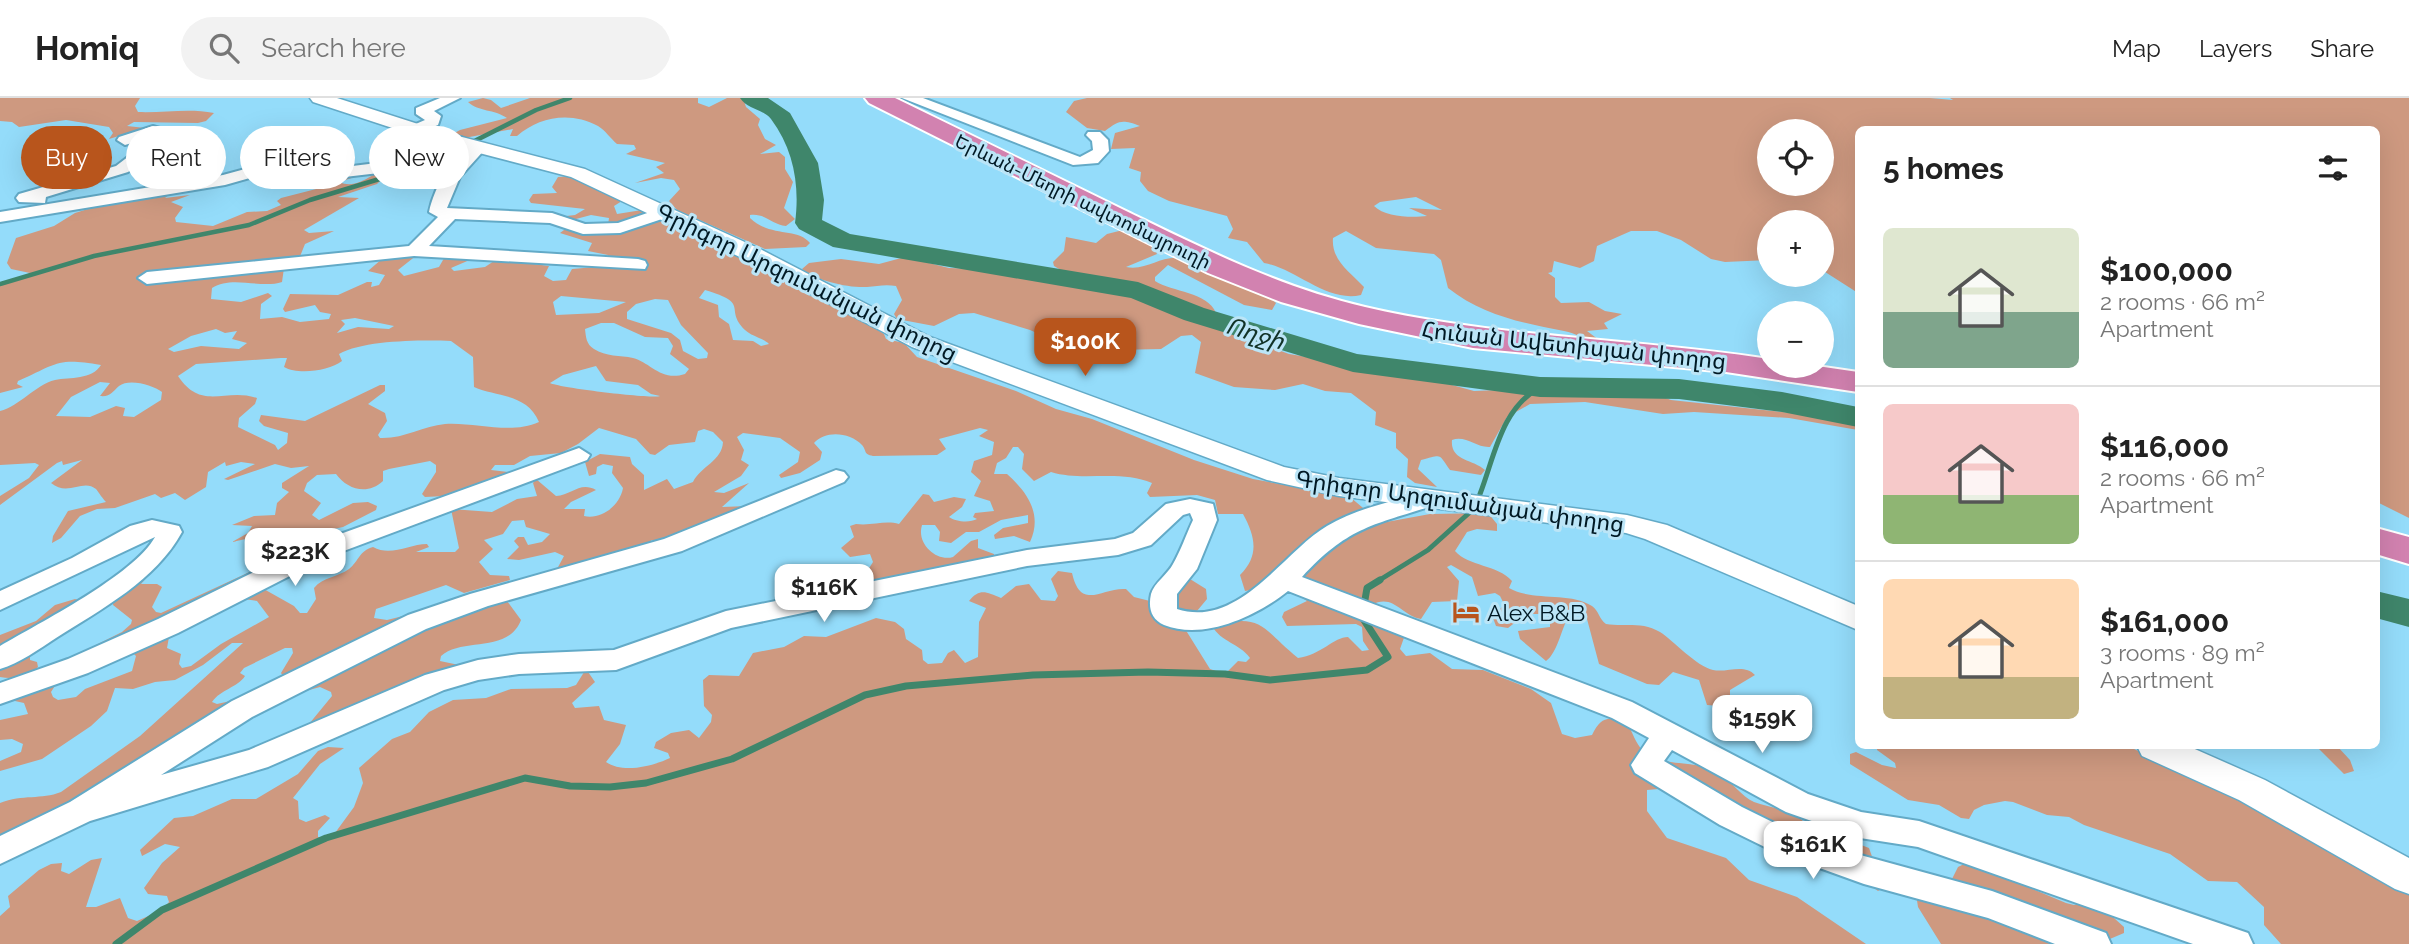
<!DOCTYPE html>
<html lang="en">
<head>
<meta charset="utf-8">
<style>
  :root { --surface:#fff; --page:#f2f2f2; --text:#222; --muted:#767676; --line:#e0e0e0; --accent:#b8551c }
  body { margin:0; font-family:Raleway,"Noto Sans Armenian",sans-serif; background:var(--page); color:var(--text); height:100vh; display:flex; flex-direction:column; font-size:26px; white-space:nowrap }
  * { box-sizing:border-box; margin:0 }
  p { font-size:23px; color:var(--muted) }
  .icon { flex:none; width:38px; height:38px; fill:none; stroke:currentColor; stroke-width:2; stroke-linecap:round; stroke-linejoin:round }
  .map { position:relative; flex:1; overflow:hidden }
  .side { position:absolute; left:1855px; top:28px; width:525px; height:623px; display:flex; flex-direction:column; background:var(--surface); border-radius:10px; box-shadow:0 7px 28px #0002 }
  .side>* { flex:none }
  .hud { position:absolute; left:21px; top:28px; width:665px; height:63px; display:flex; gap:14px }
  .buttons { position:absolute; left:1757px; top:21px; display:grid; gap:14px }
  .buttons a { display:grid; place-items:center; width:77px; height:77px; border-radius:50%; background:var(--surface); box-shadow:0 7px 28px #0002; font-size:35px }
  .price { position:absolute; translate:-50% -60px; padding:0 16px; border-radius:14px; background:#fff; color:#222; font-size:23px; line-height:46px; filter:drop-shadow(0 2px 4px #0008) }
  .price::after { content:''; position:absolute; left:50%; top:42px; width:21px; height:16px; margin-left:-10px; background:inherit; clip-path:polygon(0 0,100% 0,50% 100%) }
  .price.active { background:var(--accent); color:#fff }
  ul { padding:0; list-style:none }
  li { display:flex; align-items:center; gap:21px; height:175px; padding:0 28px }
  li+li { border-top:2px solid var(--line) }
  li span { display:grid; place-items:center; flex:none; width:196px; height:140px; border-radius:10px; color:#555 }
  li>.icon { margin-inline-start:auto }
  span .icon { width:84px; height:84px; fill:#fffc; stroke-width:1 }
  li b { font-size:30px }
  h2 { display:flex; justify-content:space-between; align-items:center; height:84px; padding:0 28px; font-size:30px }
  .tag { padding:0 24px; border-radius:32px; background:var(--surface); box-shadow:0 7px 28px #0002; font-size:24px; line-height:63px }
  .tag.active { background:var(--accent); color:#fff }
  header { display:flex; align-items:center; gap:42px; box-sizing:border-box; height:98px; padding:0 35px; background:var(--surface); border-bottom:2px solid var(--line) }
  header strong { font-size:33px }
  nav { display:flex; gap:38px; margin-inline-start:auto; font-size:24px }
  .search { width:490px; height:63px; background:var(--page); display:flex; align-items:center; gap:18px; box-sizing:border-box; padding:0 24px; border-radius:38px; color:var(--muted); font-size:26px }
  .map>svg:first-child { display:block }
  .green { fill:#ce9980; fill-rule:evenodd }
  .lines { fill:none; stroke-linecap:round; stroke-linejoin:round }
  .stream-far2 { stroke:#3f866b; stroke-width:4.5 }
  .stream-far1 { stroke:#3f866b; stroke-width:5 }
  .stream { stroke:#3f866b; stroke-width:7 }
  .river { fill:#3f866b; fill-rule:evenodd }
  .minor-casing { stroke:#63aac7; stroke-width:4 }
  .tertiary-casing { stroke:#63aac7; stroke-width:3 }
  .trunk-casing { stroke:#fff; stroke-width:4 }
  .minor { fill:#fff; fill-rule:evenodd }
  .tertiary { fill:#fff; fill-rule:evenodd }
  .trunk { fill:#d282b0; fill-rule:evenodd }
  .labels { text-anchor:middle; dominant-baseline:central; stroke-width:6; stroke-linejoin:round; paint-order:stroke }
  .far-street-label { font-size:19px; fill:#001924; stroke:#bbe5f7 }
  .street-label { font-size:23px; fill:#001924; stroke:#bbe5f7 }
  .poi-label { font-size:23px; fill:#001924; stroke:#bbe5f7; text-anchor:start }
  .water-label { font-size:24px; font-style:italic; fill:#113226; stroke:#bbe5f7 }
</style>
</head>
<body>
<header>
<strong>Homiq</strong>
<div class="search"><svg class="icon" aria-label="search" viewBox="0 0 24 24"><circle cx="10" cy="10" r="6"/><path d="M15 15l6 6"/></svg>Search here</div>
<nav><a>Map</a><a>Layers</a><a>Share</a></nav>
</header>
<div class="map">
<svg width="2409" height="846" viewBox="0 0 2409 846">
  <rect width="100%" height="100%" fill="#94dcfa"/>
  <g class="green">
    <path d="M0 0H140L135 8 138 14C164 15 189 10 214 15L206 23 198 25 134 24 127 28 145 30 109 41 113 35 109 29 66 22 19 29 12 24 0 23Z"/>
    <path d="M483 0 491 2 501 10 530 0H698V5L709 9 727 0H743L746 9 760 21 758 27 765 41 776 47 760 56 779 54 785 59V71L793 84 784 110 795 121 786 128C772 127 766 115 750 117V120C771 140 797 129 810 145L806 149 765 151 677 112 669 103 680 91 674 82 661 80 635 85 664 75 656 69 665 65 626 56 636 51 634 47 617 46C610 40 606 33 598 28 570 13 539 19 517 38H510L513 31 464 40 451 37 460 32 507 20C494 11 479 14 468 4Z"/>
    <path d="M1087 0H1930L1953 2 1950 0H2409V420L2377 404 2376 32H1858V195L1822 172V124H1769V162L1725 164 1711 161 1681 142 1657 133H1631L1597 148 1594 163 1580 170 1554 163 1552 174 1548 175 1555 180V199L1561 205 1589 204 1605 213 1622 216 1604 225 1608 231 1587 233 1599 242C1584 243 1577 235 1564 233 1522 225 1482 217 1448 190L1441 162 1434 156 1376 150 1346 133 1333 140C1331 162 1350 174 1364 189L1361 197C1327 205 1295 170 1264 165L1247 144 1228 140 1233 131 1227 118 1169 103 1148 93 1140 83 1141 74 1129 70 1135 50 1111 51 1115 35 1140 28C1121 21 1119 23 1105 33L1087 30 1066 14 1074 3ZM1769 33H1822V86H1769ZM1416 99 1442 112 1409 110 1427 118C1411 120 1385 119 1374 108L1380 104Z"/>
    <path d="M452 51 457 53 453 56V63L426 76 397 85 385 78 377 86 338 99 359 100 304 132 309 135 334 133 305 146 299 161 284 170 282 184C261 191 232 177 212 190L211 201 241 204 268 195 272 198 261 206 260 221 282 219 300 224 329 221 331 216 320 214 315 207 285 214 283 211 290 196 338 197 367 184H372L371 189 379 187 385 177 368 173 383 160 417 157 398 172 404 178 439 169 447 155 472 161 451 170 454 173 485 169 497 161 549 168 544 178 553 183 566 182 572 171 607 168 608 157 588 153 592 145 560 135 564 132 608 127 609 120 591 117 561 125 558 119 575 117 585 111 531 105 529 102 533 96 557 95 552 89 558 79C581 75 603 94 622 103L614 108 617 116 642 112 645 116 730 147 727 154 808 190 805 194 808 197 850 214 884 236 886 241 904 245 917 259 1016 293 1056 311 1092 321 1194 362 1253 381 1350 399 1381 425 1430 416 1488 415 1497 426V433L1477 431 1467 434 1455 453C1469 469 1497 466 1512 483L1509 490C1533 504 1568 493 1592 508 1599 513 1599 521 1606 526 1624 529 1642 523 1660 534 1674 543 1696 568 1713 572 1727 575 1744 565 1755 577L1730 592V609L1707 607 1699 582 1673 574 1659 587 1647 586 1599 566 1587 521 1584 517 1571 514C1562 527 1558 555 1546 563L1520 541 1518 533 1550 529V520L1546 516H1526L1508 530 1496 528 1493 520 1504 506 1500 498 1495 495 1478 498 1472 479 1451 467 1447 469 1459 483 1457 503 1432 504 1421 521C1400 517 1394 495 1371 507L1374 527 1406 534 1400 551 1406 558 1430 555 1452 571 1483 572 1531 591 1551 605 1562 636 1575 640 1592 637C1601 618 1609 618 1627 625 1632 633 1636 646 1643 653 1663 671 1698 660 1720 676 1732 684 1741 698 1754 704 1770 710 1792 711 1804 724 1819 740 1812 751 1839 750L1848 742 1869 750 1883 790 1878 793 1850 772 1670 690 1647 692V713L1667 740 1726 760 1749 782 1797 799 1866 846H0V818L10 809 8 798 39 772 51 766 62 765 61 773 69 776 91 762 102 760 86 809H96L120 800 128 820 137 823 162 812 169 804 167 798 148 796 144 790 162 765 180 749 165 746 142 758 140 752 174 720 193 718 232 701H256L298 676 318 653 328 649 344 650 320 666 293 700 298 703 299 721 306 724 325 717 330 720 318 733V739L326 740 335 735 354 709 363 685 359 670 392 641 410 634 429 614 453 602 486 600 511 591 567 590 576 587 586 571 595 584 572 605 575 610 599 608 604 622 626 627 620 646 606 664C623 676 653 668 670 660L668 655 654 650 656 644 671 635 689 632 699 640 711 624 712 617 704 608 703 582 709 577 739 578 753 555 784 549 804 538 826 539 876 520 895 524 904 531 906 541 922 552 923 562 928 566 942 565 948 555 954 552 965 565 978 559 979 524 986 510 969 503C980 490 986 494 1001 500L1016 488 1029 486 1041 502 1055 503 1058 498 1051 481 1058 473 1072 475C1081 514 1102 489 1126 491L1134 499 1154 504 1198 468 1190 481 1206 491 1207 501 1197 513 1177 518 1210 571 1225 576 1238 563 1246 564 1250 560C1239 545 1221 544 1212 528 1263 514 1261 530 1298 560 1321 557 1334 539 1348 539L1362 553 1369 552 1363 543 1362 529 1356 526 1287 528 1282 519 1284 514 1307 503 1282 487 1245 493 1240 477C1260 457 1255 438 1243 416H1218L1215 402 1197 397 1150 399 1147 395 1152 385C1120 371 1083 384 1051 374L1034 383 1022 371 1024 356 1018 349H1013L1006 360 997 365 994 376H1007C1027 394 1043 416 1030 444L1014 438 995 441 994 437 1003 430 1028 425V417L1001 422 979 434H966L951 445 939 443 940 434 935 427H922C916 446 937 464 953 459L971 443 978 441V450L994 456V461L834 494 829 491 839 481 868 472 873 464 870 456 850 459 841 450 854 439 850 428 856 426C872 428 885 422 899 426L923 396 929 397 934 404 954 399 966 401 962 409 949 419C956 424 970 425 977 421L973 419 975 415 994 413 990 403 974 398 981 383 971 374 974 363 992 357 994 344 979 338 988 332 980 330 939 341 946 351 937 357 873 358C863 356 867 353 862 347 850 334 825 332 814 345L822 354 820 362 800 375 781 380 779 377 798 364 800 354 780 340 743 335 737 339 744 352 741 362 749 367 741 378 714 394 724 395 749 385 722 409 748 408 673 437 667 447 652 442 641 450 562 473 557 471 564 458 555 454 519 462 507 461 519 449 514 443 518 439H524L528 447 542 444 550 436 526 429 524 422 512 423 503 436 484 442 493 451 479 464 490 477 509 478 510 482 464 495 446 487 376 511 374 520 387 522 403 518 405 521 499 502 507 503 521 522C508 556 462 539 441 558L440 563 459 567 461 572 316 627 309 626 332 598 331 594 320 589 295 596 281 575 293 555 292 550H285L244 570 240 575 245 578C237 590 221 591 212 604L217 606 235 602 149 663 0 744V705C23 696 41 702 61 694L140 638 243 545H232L203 567 175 582 155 584 133 591 115 590 107 613 91 628 42 661 0 673V663L21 654 23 646 12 641 0 642V622L28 616 24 605 6 601 58 583 51 594 53 599 58 602 76 599 85 591 132 573 136 558 130 552 180 530 169 539 167 550 181 556 179 566 182 570 191 568 221 546 269 519 257 503 244 501 221 511 262 490 294 508 300 515H307L316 501 314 490C323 479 338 479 349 471 359 463 359 453 373 449 391 459 409 446 427 446L429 449 416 454H455L459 450 451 411 492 414 517 401 537 398 533 385 536 381 556 398C572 397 580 383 596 392L571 404 564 411H585L584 418C602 422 620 407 623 390L612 375 613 368 603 366 597 369 596 376 589 378 585 364 600 356 630 359 632 366 644 377V392L667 381 674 391 693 384C701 368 722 363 723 344L713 334 704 331 698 333 695 344 669 347 655 357 650 356 636 341 599 330 578 346 561 355 530 358 514 367H495L491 372 508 374 445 398 425 399 422 396 436 374V367L430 363 389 371 383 373V383C367 398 347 391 336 376L317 377 307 385 304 393 321 405 312 417 319 422 353 405 368 404 377 408 376 412 343 429 306 437 300 446H281L269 454 255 456 254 453 259 438 232 444 248 435 252 428 232 427 254 418 275 417 277 405 289 394 282 390V385L309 368 291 370 275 366 228 382 224 381 255 366 241 364 226 368 225 364 208 374 206 389 185 402 175 395 161 400 155 396 115 410 97 411 80 418 61 440 52 445 53 438 68 413 106 404C103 401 99 395 96 391 83 380 68 399 51 385L82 362 63 367 62 363 57 365 0 407V398L29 380 39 367 35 365 0 367V313C20 308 35 287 55 282 70 279 92 282 101 267 56 259 57 266 18 283L17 286 23 289 0 295V188L30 175 11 171 7 165 16 140 54 128 75 115 117 102 171 95 165 100 190 97 171 104 183 109 175 120 176 124 213 128 247 114 267 113 281 107 277 103 281 100 324 89 329 84 319 79 324 75 371 74 339 84C360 93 374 71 393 69L397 73 433 55ZM705 192C752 206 723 210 745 232 751 238 763 240 769 246L761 248 753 243 733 242 729 226 719 219 718 207 699 200ZM561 198 626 204 599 215 556 217 553 204ZM655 201 668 202 681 227 708 255 707 260 698 261 683 253 680 242 671 235 627 221V214L636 206ZM355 220 394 228 389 231 358 229 337 235 345 226 341 222ZM601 225H614L645 239 668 240 673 248 670 256 689 271 685 276C661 284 650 264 633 260 620 257 606 259 594 251 586 246 586 239 585 231ZM216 231 225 235 237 233 232 241 247 245 239 251 201 248 174 254 168 251 191 238ZM451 243 473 259 474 289C496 299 527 295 539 324 511 337 475 324 445 326 423 328 404 341 380 340L378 337 387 323 385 315 368 306 385 293V287H380L305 323 261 317 259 323 264 328 288 335 287 345 278 352 275 347 238 329 239 320 255 306 257 300C225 289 202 314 178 278L196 266 281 260H287L284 269C298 277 329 273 342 263L339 256C364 242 422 242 451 243ZM596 268 606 283 638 287 651 296 660 298C653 301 560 290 550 285L563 277ZM100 284 110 285 100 298C111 299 112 294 119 288 129 280 153 287 162 294L161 302 134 319 123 318 125 310 116 308 90 319 56 318 71 299Z"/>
    <path d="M1123 132 1152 146 1157 156 1126 169C1146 173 1160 158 1179 160L1269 198 1276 205 1272 212 1244 207 1168 167 1155 179V183C1172 194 1208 194 1216 215 1212 218 1212 219 1206 216 1187 207 1175 198 1153 201L1151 205 1289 256 1319 261 1342 269 1401 273 1474 293 1523 291 1602 298 1647 293 1671 302 1858 322V332L1789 320 1694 314 1663 316 1585 304 1530 306 1507 319 1490 349C1476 350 1466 337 1452 342 1450 363 1473 361 1485 372L1481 377 1450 372C1438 356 1444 356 1421 362L1418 371 1437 389 1415 385 1407 379 1408 361 1396 350V335L1375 327 1376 314 1351 295 1325 293 1303 286 1275 292 1234 289 1195 275 1201 244 1192 237 1181 238 1161 251 1116 252 1085 241 1057 244 1030 232 974 215 959 216 934 228 897 221 894 216 902 202 896 188C886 186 877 188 867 189 848 190 817 183 802 171L809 165 841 161 879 166 905 159 949 170 977 171 1008 177 1027 176 1104 188 1112 181 1066 175 1054 168 1053 164 1064 153 1066 139 1096 145 1107 136Z"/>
    <path d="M256 471 253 475 71 563 72 559 122 534 131 526 132 522 113 507 114 496 139 477 153 472 141 486H157L162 489 152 509 156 514 161 515Z"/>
    <path d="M75 501 82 503 0 554V537L36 523 55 507Z"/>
    <path d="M62 536 30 557V562L37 564 38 569C26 579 15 582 0 579V563Z"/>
    <path d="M1877 648H2128L2409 786V846H2281L2264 827V809L2237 784 2208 783 2170 756 2084 727 2069 719 2047 717 2013 704 2005 703 1984 707 1974 712 1969 721 1961 720 1939 707 1908 702 1850 666V656L1856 654 1882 667 1896 670 1895 665 1877 652Z"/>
    <path d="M2316 648H2337L2350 662 2354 673 2344 676Z"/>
    <path d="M1968 764 2066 805 2074 807 2087 803 2104 811 2124 829V835L2098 846H1941L1918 809 1916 796 1943 799 1958 769Z"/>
  </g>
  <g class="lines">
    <path class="stream-far2" d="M0 186 94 158 249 127 310 102 429 66 536 12 570 0"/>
    <g class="stream-far1">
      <path d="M1480 396C1495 357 1501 311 1540 289"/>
      <path d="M1378 483 1428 452 1469 415"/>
    </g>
    <path class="stream" d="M116 846 162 812 326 740 525 680 570 688 610 689 646 685 732 661 865 597 906 588 1033 577 1148 574 1225 576 1270 582 1367 572 1388 559 1362 519 1367 490 1380 482"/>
    <g class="river">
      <path d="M740 0H768L790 15 818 65 824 102 822 122 850 136 1138 184 1204 210 1357 256 1540 279 1679 281 1782 294 1858 309V329L1782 314 1679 301 1540 299 1353 274 1184 222 1131 200 833 149 799 131 795 125C800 88 794 52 771 21 763 11 747 11 740 0Z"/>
      <path d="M2376 493 2409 501V529L2376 520Z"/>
    </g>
    <defs>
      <g id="minor">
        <path d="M440 0H460L434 13 441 18 438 27 421 34H411V28L425 22 416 16V10Z"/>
        <path d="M902 0H923L1080 59 1093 52 1092 43 1086 37 1088 34H1100L1108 42 1109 53 1098 65 1073 67Z"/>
        <path d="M153 28 170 33V43L128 74 46 99 45 105 19 104 16 100 19 96 116 68 155 38 125 47 117 42 119 39Z"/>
        <path d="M457 38 463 40V46L379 75 336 80 285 70 225 87 0 124V114L223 77 285 60 336 70 377 65Z"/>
        <path d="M479 44 487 49 460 79 447 110 552 115 585 126 618 125 662 110 671 115 668 119 620 135 583 136 550 125 455 121 429 148 638 161 645 163 647 167 645 171 414 158 147 186 138 180 147 174 409 148 438 119 429 114C434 90 454 51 479 44Z"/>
        <path d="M579 350 590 357 587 362 325 460 178 535 88 575 0 606V585L68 561 158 521 307 448Z"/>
        <path d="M836 372 844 374 848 379 844 384 682 453 488 508 426 531 252 619 161 677 249 652 425 577 478 562 519 556 614 552 726 513 1027 452 1115 441 1133 435 1166 406 1190 401 1213 406 1217 422 1197 471 1177 496V511C1239 531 1284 453 1327 428 1357 410 1396 402 1430 394L1438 396 1442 401 1438 406C1375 427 1350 427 1302 479L1632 604 1808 696 1861 714 1919 723 2248 835 2253 846H2193L1918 749 1860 740 1786 714 1672 652 1664 663 1742 709 1797 736 1864 758 1992 793 2106 835 2111 846H2055L1988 820 1864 786 1775 754 1720 727 1635 675 1631 667 1649 640 1612 620 1288 493C1257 518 1204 543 1164 527 1151 521 1148 510 1151 496 1154 485 1168 476 1173 466 1181 452 1186 437 1193 422L1190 415 1183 417 1151 447 1118 457 1027 468 731 530 616 572 519 576 478 582 444 592 268 669 90 723 0 766V738L70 704 232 603 408 517 470 496 664 441Z"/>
        <path d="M152 422 179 428 182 434C156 482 102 511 56 540 39 551 20 565 0 571V548C39 525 134 477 155 439L0 512V493L72 460 130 428Z"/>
      </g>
      <g id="tertiary">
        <path d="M310 0H337L443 34 585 71 760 151 930 239 1284 369 1339 380 1627 417 1667 427 1858 508V532L1645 441 1626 435 1339 398 1267 382 912 249 744 161 571 79 429 42 313 4Z"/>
        <path d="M2137 648H2188L2265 682 2409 760V796L2395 791 2239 702 2142 658Z"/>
      </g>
      <g id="trunk">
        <path d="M865 0H895C972 37 1048 75 1124 112 1202 150 1279 189 1365 209 1498 240 1634 240 1769 261V268H1817L1858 274V294L1726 274 1473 250 1359 226 1281 204 1208 175 869 5Z"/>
        <path d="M2376 430 2409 439V466L2376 456Z"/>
      </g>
    </defs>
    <use href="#minor" class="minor-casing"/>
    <use href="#tertiary" class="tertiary-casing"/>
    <use href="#trunk" class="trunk-casing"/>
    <use href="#minor" class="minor"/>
    <use href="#tertiary" class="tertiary"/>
    <use href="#trunk" class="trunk"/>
  </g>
  <defs>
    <symbol id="hotel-bare" viewBox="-9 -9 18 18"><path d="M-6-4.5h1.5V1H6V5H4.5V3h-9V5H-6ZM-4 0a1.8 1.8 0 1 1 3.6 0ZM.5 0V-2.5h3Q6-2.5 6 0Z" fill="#b8551c" stroke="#bbe5f7" stroke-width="2.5" paint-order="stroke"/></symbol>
  </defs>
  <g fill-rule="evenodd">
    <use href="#hotel-bare" x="1447" y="495" width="38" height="38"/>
  </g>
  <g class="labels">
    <g class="far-street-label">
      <text transform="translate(1083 103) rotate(26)">Երևան-Մեղրի ավտոմայրուղի</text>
    </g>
    <g class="street-label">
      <text transform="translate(807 184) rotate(26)">Գրիգոր Արզումանյան փողոց</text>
      <text transform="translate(1574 247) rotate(6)">Հունան Ավետիսյան փողոց</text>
      <text transform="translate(1460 403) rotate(8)">Գրիգոր Արզումանյան փողոց</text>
    </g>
    <g class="poi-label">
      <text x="1487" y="514">Alex B&amp;B</text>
    </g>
    <g class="water-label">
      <text transform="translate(1255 235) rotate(17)">Ողջի</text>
    </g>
  </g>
</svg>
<div class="buttons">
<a><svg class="icon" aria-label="locate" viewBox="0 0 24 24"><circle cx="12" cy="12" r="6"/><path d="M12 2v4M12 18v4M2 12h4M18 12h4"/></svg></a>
<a>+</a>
<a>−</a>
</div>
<b class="price active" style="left:1085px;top:280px">$100K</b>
<b class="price" style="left:295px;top:490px">$223K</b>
<b class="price" style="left:824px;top:526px">$116K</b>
<b class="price" style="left:1762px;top:657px">$159K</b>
<b class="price" style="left:1813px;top:783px">$161K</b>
<div class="hud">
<a class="tag active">Buy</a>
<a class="tag">Rent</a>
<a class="tag">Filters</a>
<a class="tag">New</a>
</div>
<section class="side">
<h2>5 homes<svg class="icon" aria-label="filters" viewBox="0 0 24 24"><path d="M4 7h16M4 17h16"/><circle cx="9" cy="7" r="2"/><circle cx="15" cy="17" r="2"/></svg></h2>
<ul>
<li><span style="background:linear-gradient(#dfe7d0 60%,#7fa58c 0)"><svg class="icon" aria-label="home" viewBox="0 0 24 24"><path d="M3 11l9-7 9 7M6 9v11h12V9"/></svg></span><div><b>$100,000</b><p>2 rooms · 66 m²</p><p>Apartment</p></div></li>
<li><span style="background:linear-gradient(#f6c9c9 65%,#8fb573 0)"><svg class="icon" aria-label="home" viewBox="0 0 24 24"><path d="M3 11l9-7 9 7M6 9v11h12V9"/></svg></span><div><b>$116,000</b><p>2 rooms · 66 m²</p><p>Apartment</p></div></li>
<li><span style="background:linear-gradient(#ffd9b3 70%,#c2b280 0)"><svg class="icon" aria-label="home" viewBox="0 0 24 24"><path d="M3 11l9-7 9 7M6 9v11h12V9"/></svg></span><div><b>$161,000</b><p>3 rooms · 89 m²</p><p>Apartment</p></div></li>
</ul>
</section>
</div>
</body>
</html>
